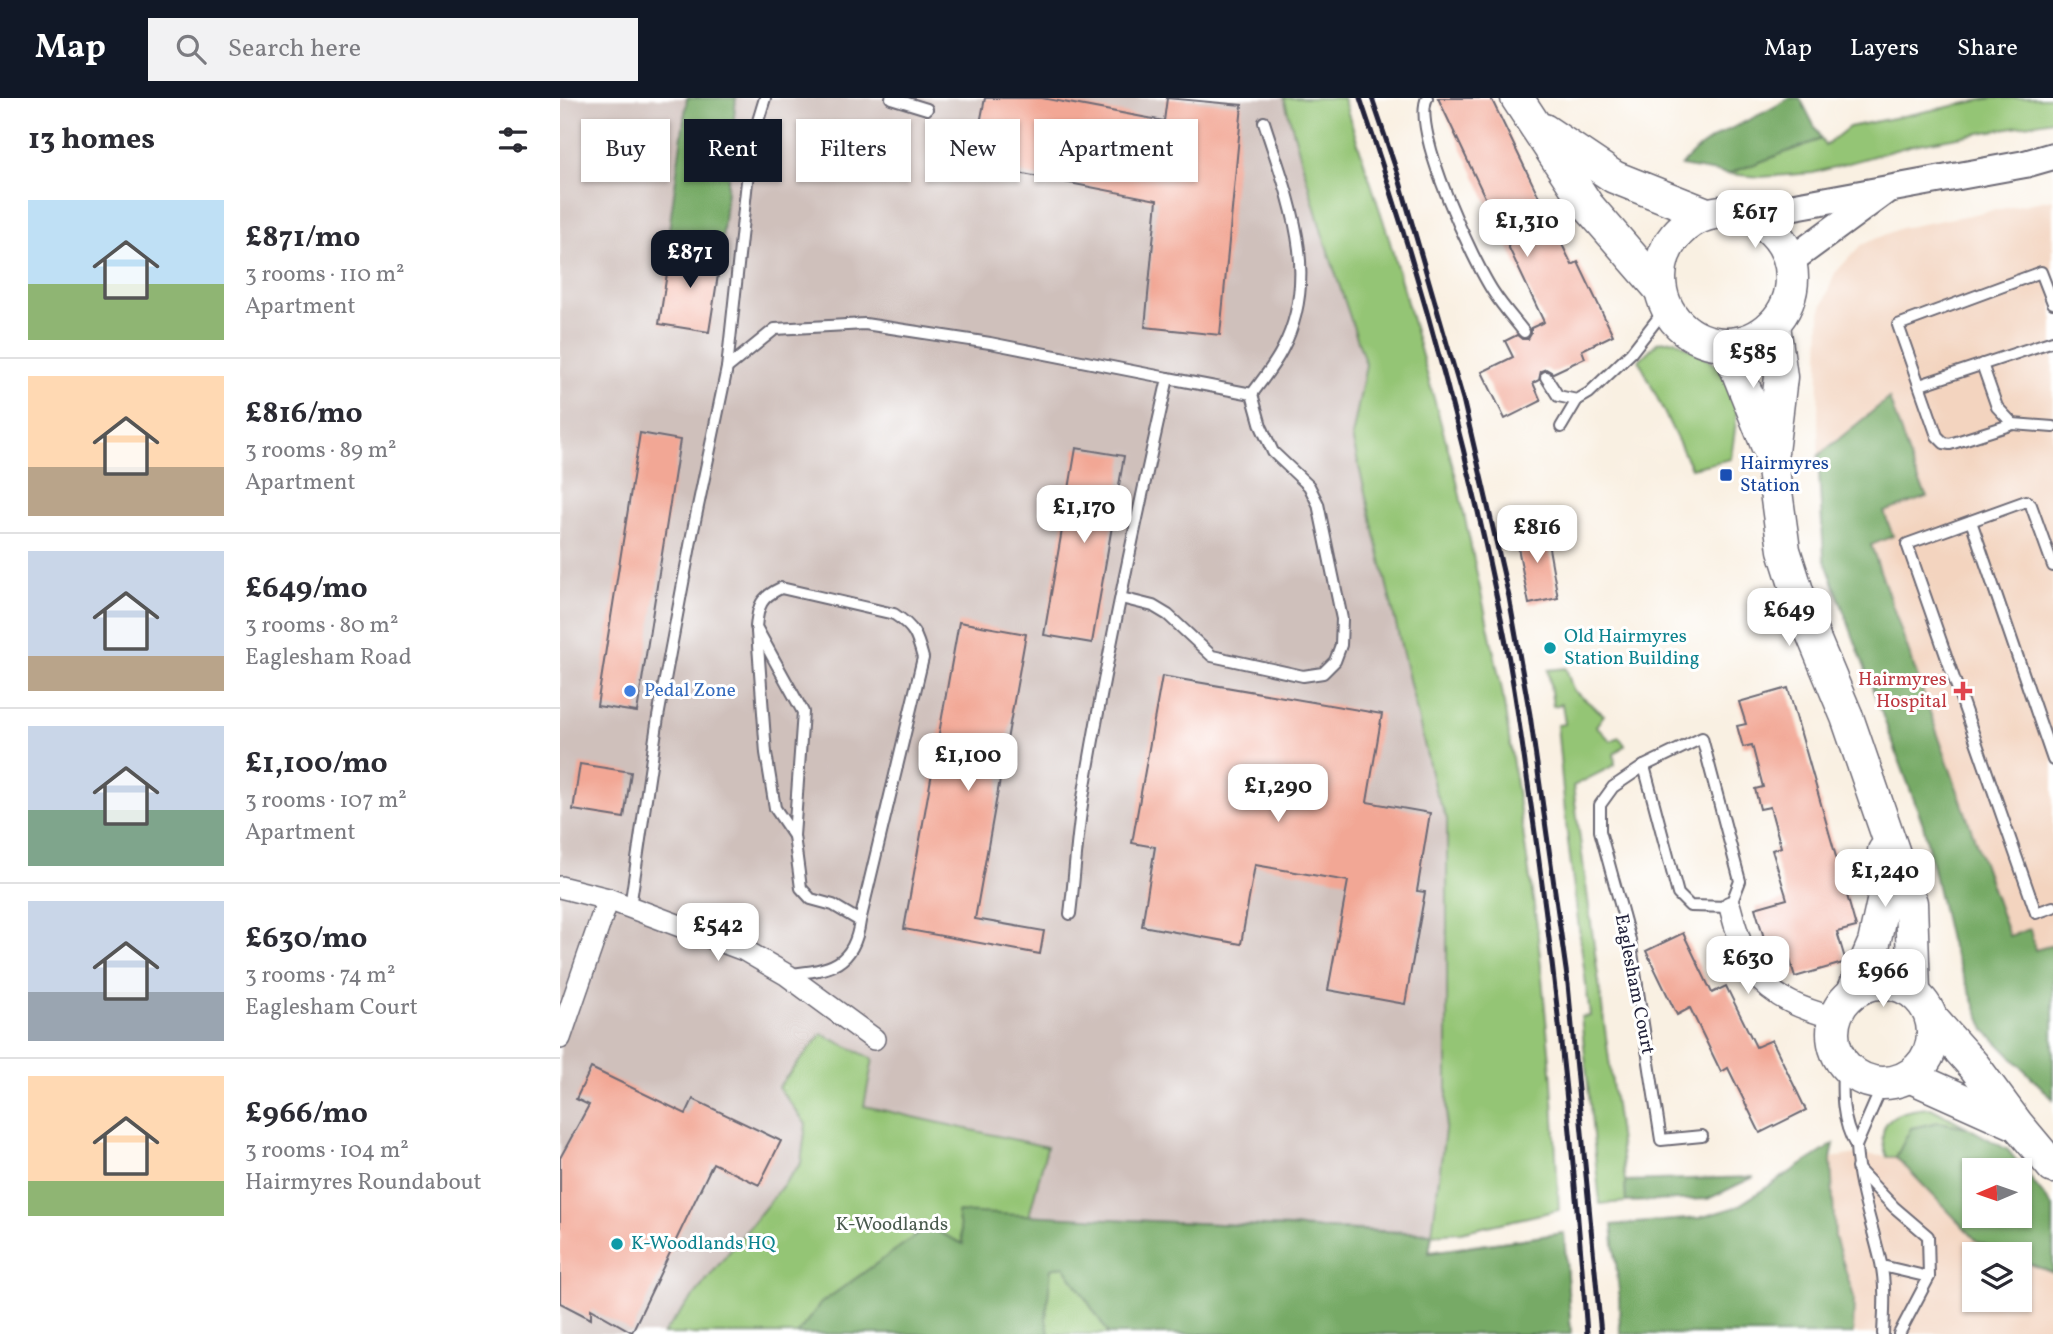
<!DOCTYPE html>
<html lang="en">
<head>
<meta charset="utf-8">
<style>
  :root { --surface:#fff; --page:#f2f2f3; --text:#2b2b33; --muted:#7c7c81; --line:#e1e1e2; --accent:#111827 }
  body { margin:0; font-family:Vollkorn,serif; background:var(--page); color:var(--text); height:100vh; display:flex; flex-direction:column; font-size:26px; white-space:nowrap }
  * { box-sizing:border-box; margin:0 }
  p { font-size:23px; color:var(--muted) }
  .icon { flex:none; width:38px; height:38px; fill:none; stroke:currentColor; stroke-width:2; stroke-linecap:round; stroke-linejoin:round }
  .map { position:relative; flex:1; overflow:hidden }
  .sheet { display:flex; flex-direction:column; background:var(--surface); width:560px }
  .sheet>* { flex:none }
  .guide { position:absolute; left:21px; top:21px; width:665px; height:63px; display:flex; gap:14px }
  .needle { width:46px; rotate:268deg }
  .controls { position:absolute; left:1402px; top:1060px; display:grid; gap:14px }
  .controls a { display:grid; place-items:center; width:70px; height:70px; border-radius:0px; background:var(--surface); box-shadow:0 2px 5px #0004; font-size:35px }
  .price { position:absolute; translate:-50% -60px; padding:0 16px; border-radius:14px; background:#fff; color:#222; font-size:23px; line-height:46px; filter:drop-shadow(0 2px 4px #0008) }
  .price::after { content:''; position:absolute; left:50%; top:42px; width:21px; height:16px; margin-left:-10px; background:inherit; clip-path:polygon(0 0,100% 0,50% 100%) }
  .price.on { background:var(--accent); color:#fff }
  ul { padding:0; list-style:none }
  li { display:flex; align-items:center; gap:21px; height:175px; padding:0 28px }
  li+li { border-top:2px solid var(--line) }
  li span { display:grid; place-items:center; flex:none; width:196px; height:140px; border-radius:0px; color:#555 }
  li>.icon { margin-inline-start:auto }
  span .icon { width:84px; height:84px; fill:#fffc; stroke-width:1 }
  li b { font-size:30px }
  h2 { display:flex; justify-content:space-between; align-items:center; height:84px; padding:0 28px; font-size:30px }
  .tag { padding:0 24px; border-radius:0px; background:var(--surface); box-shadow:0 2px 5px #0004; font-size:24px; line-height:63px }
  .tag.on { background:var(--accent); color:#fff }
  header { display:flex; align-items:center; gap:42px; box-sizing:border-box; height:98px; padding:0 35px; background:var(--accent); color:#fff }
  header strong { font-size:33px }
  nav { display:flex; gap:38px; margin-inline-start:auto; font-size:24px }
  .search { width:490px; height:63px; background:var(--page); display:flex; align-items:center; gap:18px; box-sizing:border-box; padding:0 24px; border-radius:0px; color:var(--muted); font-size:26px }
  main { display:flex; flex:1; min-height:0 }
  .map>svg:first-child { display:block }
  .built { fill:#f3d4bf }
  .industrial { fill:#cfc0bb }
  .green { fill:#94c575; stroke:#5b7458; stroke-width:2 }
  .forest { fill:#7a6; stroke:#4c6650; stroke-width:2; fill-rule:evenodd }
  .building { fill:#f2a795 }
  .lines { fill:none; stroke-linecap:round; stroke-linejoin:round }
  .service-casing { stroke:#6d6a75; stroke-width:14 }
  .minor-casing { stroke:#6d6a75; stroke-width:24 }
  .tertiary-casing { stroke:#6d6a75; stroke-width:30 }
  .secondary-casing { stroke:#6d6a75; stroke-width:35 }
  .service { stroke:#fff; stroke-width:10 }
  .minor { stroke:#fff; stroke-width:21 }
  .tertiary { stroke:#fff; stroke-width:26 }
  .secondary { stroke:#fff; stroke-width:32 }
  .rail { stroke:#22223b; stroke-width:5 }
  .transit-dot { fill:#1a4fb4; stroke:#fff; stroke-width:2.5 }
  .culture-dot { fill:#0f9aa8; stroke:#fff; stroke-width:2.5 }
  .shop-dot { fill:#3f7fe0; stroke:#fff; stroke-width:2.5 }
  .health-dot { fill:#e0444e; stroke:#fff; stroke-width:2.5 }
  .labels { text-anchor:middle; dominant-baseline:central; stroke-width:6; stroke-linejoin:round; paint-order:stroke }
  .transit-label { font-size:19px; fill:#164399; stroke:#fff; text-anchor:start }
  .culture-label { font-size:19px; fill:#0d838f; stroke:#fff; text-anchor:start }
  .health-label { font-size:19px; fill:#be3a42; stroke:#fff; text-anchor:end }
  .shop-label { font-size:19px; fill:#366cbe; stroke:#fff; text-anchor:start }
  .street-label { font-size:19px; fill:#22223b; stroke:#fff }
  .park-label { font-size:19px; fill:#4a5b4f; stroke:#fff }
</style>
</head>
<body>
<header>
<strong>Map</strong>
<div class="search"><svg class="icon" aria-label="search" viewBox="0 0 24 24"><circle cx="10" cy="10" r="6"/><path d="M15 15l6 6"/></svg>Search here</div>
<nav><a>Map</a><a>Layers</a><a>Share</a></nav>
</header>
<main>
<section class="sheet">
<h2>13 homes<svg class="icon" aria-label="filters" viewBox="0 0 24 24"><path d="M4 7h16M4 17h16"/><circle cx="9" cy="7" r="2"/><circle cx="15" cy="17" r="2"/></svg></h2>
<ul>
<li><span style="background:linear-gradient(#bfe0f5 60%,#8fb573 0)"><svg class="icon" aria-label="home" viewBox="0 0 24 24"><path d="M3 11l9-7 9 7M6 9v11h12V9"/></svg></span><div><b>£871/mo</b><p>3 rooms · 110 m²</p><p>Apartment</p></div></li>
<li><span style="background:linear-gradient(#ffd9b3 65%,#b9a48a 0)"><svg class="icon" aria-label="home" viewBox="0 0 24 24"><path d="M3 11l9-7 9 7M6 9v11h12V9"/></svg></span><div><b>£816/mo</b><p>3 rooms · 89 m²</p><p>Apartment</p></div></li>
<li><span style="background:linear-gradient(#c9d6e8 75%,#b9a48a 0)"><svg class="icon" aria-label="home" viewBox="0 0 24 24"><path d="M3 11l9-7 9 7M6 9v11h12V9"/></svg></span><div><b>£649/mo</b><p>3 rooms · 80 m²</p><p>Eaglesham Road</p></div></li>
<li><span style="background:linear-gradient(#c9d6e8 60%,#7fa58c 0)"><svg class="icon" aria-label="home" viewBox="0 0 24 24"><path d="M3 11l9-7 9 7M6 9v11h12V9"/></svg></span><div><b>£1,100/mo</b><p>3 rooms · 107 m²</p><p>Apartment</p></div></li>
<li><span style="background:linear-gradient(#c9d6e8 65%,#9aa5b1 0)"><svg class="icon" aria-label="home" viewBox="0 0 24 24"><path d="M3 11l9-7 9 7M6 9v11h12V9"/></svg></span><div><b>£630/mo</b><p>3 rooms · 74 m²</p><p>Eaglesham Court</p></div></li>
<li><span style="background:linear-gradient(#ffd9b3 75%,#8fb573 0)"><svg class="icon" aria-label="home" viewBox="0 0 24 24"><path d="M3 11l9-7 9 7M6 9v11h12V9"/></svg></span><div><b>£966/mo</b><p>3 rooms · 104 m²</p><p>Hairmyres Roundabout</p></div></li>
</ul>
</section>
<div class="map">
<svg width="1493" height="1236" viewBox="0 0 1493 1236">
  <rect width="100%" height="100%" fill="#fff"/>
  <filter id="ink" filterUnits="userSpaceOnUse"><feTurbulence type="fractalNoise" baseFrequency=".0143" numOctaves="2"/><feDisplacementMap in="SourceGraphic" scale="14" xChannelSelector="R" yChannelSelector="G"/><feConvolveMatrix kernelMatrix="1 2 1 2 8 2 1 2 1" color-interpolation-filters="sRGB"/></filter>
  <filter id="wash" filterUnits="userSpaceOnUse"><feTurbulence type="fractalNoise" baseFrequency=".00686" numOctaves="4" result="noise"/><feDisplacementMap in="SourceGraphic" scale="28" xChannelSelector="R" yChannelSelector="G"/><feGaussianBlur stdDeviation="1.57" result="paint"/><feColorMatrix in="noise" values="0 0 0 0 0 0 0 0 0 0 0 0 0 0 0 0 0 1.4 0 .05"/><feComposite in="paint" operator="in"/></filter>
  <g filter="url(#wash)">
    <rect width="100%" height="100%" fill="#f9f0e2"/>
    <g class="built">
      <path d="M1493 101V1001L1425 932 1389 842 1363 726 1264 460 1259 395 1258 317 1260 214 1275 175 1301 147 1341 130Z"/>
      <path d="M1297 1056 1336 1059 1417 1143 1448 1157H1414V1202H1460V1162L1493 1175V1236H1293L1294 1199 1275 1139 1271 1060Z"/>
    </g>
    <path class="industrial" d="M0 0H127L110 132 162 142 176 0H724L762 135 806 268 792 339 875 692 887 721V1016L872 1136 469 1118 487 1049 304 1008 246 1026 241 1065 105 1236H0Z"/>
    <g class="green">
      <path d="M724 0H783L828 137 896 379 942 592 977 828 992 983 999 1112 901 1134 872 1136 869 1154 1004 1135 1011 1236H103L241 1065 246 1026 218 989 262 936 313 961 304 1008 487 1049 469 1118 872 1135 887 1016V721L875 692 792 339 806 267 762 135Z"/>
      <path d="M1432 0H1493V22L1353 47 1253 75 1201 79 1168 76 1261 41 1265 48 1289 29Z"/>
      <path d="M1115 242C1137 256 1174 271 1177 300 1178 320 1173 342 1171 361L1131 370 1079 262 1098 244Z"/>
      <path d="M1006 570 1013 592 1044 617 1036 628 1051 643 1059 639 1065 647 1054 656 1055 667 1013 688 1065 1083 1066 1104 1040 1106 1021 919 1030 918 1007 736 997 627 1005 626 1002 606 993 608 988 572Z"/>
      <path d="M1371 1010 1407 1029 1379 1024 1352 1030 1336 1059H1327C1312 1019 1338 1012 1371 1010Z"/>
    </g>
    <g class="forest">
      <path d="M127 0H176L162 143 109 132Z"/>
      <path d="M1229 0H1240L1261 41 1168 76 1121 68C1147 34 1194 24 1229 0Z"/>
      <path d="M1329 300 1355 375 1367 399 1324 414 1333 438 1311 447 1449 838 1470 831 1475 852 1493 847V1001L1425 932 1389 842 1363 726 1264 460 1258 358Z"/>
      <path d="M1379 1024 1407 1029 1448 1052 1486 1100 1493 1109V1175L1460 1162V1157H1448L1417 1143 1336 1059 1351 1030ZM1414 1073H1460V1118H1414Z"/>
      <path d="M1274 1046 1271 1061 1275 1139 1294 1199 1293 1236H1060L1059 1193 1052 1127 1139 1120 1176 1109Z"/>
      <path d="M1194 1079 1148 1101 1066 1104 1065 1083Z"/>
      <path d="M397 1114 872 1136 869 1155 1004 1135 1011 1236H549L504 1168 491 1171 486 1221 489 1236H237L261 1205 368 1129 403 1146Z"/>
    </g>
    <g id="blocks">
      <g class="building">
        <path d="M425 0H482L604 23 607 0 682 7 660 237 585 229 597 102 412 66Z"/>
        <path d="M878 0H931L1012 167 1018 164 1053 237 1022 252 1025 260 993 275 986 271 981 273 979 282 973 285 981 303 945 321 922 274 953 259 945 243 957 237 962 241H968L971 236V230L984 224Z"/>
        <path d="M111 150 161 158 149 234 99 226Z"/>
        <path d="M80 335 120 342 77 614 37 608Z"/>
        <path d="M516 350 564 358 532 545 484 537Z"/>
        <path d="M985 428 998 500 969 506 955 434Z"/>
        <path d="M399 524 466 536 415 821 484 833 480 856 344 831Z"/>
        <path d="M602 578 822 616 807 704 870 715 857 793 865 794 845 906 768 892 788 783 695 767 681 846 582 828 595 749 572 745Z"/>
        <path d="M1228 590 1296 829 1277 834 1286 864 1235 879 1226 848 1208 853 1195 810 1227 801 1212 752 1221 749 1210 709 1200 711 1195 691 1203 689 1192 647 1183 649 1177 628 1186 626 1179 604Z"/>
        <path d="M20 666 71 674 64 720 13 712Z"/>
        <path d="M1123 835 1152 895 1166 888 1196 949 1212 942 1246 1012 1200 1035 1168 970 1161 974 1130 910 1117 917 1086 853Z"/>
        <path d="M31 970 126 1016 133 1001 221 1043 199 1087 153 1065 72 1234 31 1211V1221L0 1205V1060L29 1007 16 1001Z"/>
      </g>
    </g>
  </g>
  <g filter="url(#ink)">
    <use href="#blocks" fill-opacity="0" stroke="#6d6a75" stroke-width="2"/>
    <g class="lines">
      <defs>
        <g id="service">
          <path d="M331 0 367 11"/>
          <path d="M867 0C851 32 914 165 934 195 943 209 954 221 964 234"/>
          <path d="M1422 266 1437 309 1453 326 1390 346 1384 345 1377 338 1338 227 1481 174 1493 205"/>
          <path d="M167 270 191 46 205 0"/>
          <path d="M986 279 998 298 1017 302"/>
          <path d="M608 280 692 296"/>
          <path d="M1360 287 1493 243"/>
          <path d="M692 296C702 282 714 268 722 252 762 176 728 99 704 24"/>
          <path d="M1453 326 1493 329"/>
          <path d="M1001 329 1017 302 1029 295 1071 255 1106 210"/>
          <path d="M1411 423 1493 662"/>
          <path d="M1493 468 1471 407 1466 403 1347 446 1476 815 1493 809"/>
          <path d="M561 500 593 508 608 517 652 558 743 578 763 575 775 563 781 547 782 521 758 406 749 388 713 354 701 328 692 296"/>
          <path d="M197 534 206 655 215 710 234 738"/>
          <path d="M1142 640 1180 783 1170 809 1130 808 1118 796 1084 668Z"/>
          <path d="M1084 668 1053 689 1040 707V733L1070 842 1101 1042 1142 1038"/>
          <path d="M70 809 98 619 132 437 167 270 215 231 305 226 430 245 608 280C577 417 547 555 524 694 517 734 515 775 510 816"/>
          <path d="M229 876C270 872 294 868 300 823L273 807 251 801 241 790 234 738 243 614 196 529C198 507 201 499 221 490L334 516C354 529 357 537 363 560L300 823"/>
          <path d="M1283 966C1282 995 1281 1023 1296 1048L1323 986"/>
          <path d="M1296 1048C1298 1088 1312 1126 1321 1165 1326 1188 1324 1213 1323 1236"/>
          <path d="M1297 1070 1334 1109 1368 1138 1369 1179 1339 1236"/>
          <path d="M1322 1168 1369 1179"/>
        </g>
        <g id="minor">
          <path d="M0 789 48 801 184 852 227 877 314 941"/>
          <path d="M1170 809C1174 825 1185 862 1194 875 1214 901 1245 912 1275 920"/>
          <path d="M0 940 48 801"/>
        </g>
        <g id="tertiary">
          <path d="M1186 117 1465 66 1493 58"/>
          <path d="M1230 163 1324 94"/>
        </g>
        <g id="secondary">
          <path d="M957 0 1028 108 1100 191"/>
          <path d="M984 32 1054 79 1147 116"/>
          <circle cx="1166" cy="180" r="66"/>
          <path d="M1167 247 1211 357 1224 452 1246 521 1287 619 1351 805 1354 894"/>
          <path d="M1212 354 1221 279 1214 227"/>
          <circle cx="1323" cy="935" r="50"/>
          <path d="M1293 894 1314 845 1324 799V753"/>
          <path d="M1372 921 1414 968 1457 1026 1493 1069"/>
          <path d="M1349 978 1456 1026"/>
        </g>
      </defs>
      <use href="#service" class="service-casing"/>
      <use href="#minor" class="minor-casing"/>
      <use href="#tertiary" class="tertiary-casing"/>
      <use href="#secondary" class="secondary-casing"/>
      <use href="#service" class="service"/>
      <use href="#minor" class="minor"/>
      <use href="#tertiary" class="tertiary"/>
      <use href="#secondary" class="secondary"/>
      <g class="rail">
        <path d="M800 0C856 163 902 331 937 501 952 569 961 638 971 707 997 883 1014 1059 1027 1236"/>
        <path d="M812 0 838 77 903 301 949 499 970 617 1008 886 1041 1236"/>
      </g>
    </g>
  </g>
  <rect class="transit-dot" x="1159" y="370" width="14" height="14" rx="3.5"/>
  <g class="culture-dot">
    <circle cx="990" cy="550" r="7"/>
    <circle cx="57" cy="1146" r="7"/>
  </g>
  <circle class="shop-dot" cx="70" cy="593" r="7"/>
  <path class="health-dot" d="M1399.5 582.5h7v7h7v7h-7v7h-7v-7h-7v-7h7z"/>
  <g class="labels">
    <g class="transit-label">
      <text x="1180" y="366">Hairmyres<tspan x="1180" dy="22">Station</tspan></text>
    </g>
    <g class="culture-label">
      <text x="1004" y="539">Old Hairmyres<tspan x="1004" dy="22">Station Building</tspan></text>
      <text x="71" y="1146">K-Woodlands HQ</text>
    </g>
    <g class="health-label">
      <text x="1387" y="582">Hairmyres<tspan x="1387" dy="22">Hospital</tspan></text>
    </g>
    <g class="shop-label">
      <text x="84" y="593">Pedal Zone</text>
    </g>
    <g class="street-label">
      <text transform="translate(1074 886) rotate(79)">Eaglesham Court</text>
    </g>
    <g class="park-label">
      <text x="332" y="1127">K-Woodlands</text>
    </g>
  </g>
</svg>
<div class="controls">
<a><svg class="needle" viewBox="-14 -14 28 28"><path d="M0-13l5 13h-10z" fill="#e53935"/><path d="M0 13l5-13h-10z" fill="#7c7c81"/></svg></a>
<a><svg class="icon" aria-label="layers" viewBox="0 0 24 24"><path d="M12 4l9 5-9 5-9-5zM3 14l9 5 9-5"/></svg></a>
</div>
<b class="price" style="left:1195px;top:152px">£617</b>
<b class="price" style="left:967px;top:161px">£1,310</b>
<b class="price on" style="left:130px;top:192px">£871</b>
<b class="price" style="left:1193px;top:292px">£585</b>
<b class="price" style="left:524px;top:447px">£1,170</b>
<b class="price" style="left:977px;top:467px">£816</b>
<b class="price" style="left:1229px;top:550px">£649</b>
<b class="price" style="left:408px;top:695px">£1,100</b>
<b class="price" style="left:718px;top:726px">£1,290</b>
<b class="price" style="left:1325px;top:811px">£1,240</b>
<b class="price" style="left:158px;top:865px">£542</b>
<b class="price" style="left:1188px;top:898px">£630</b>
<b class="price" style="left:1323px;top:911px">£966</b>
<div class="guide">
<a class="tag">Buy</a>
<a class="tag on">Rent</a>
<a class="tag">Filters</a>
<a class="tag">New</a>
<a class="tag">Apartment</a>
</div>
</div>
</main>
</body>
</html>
